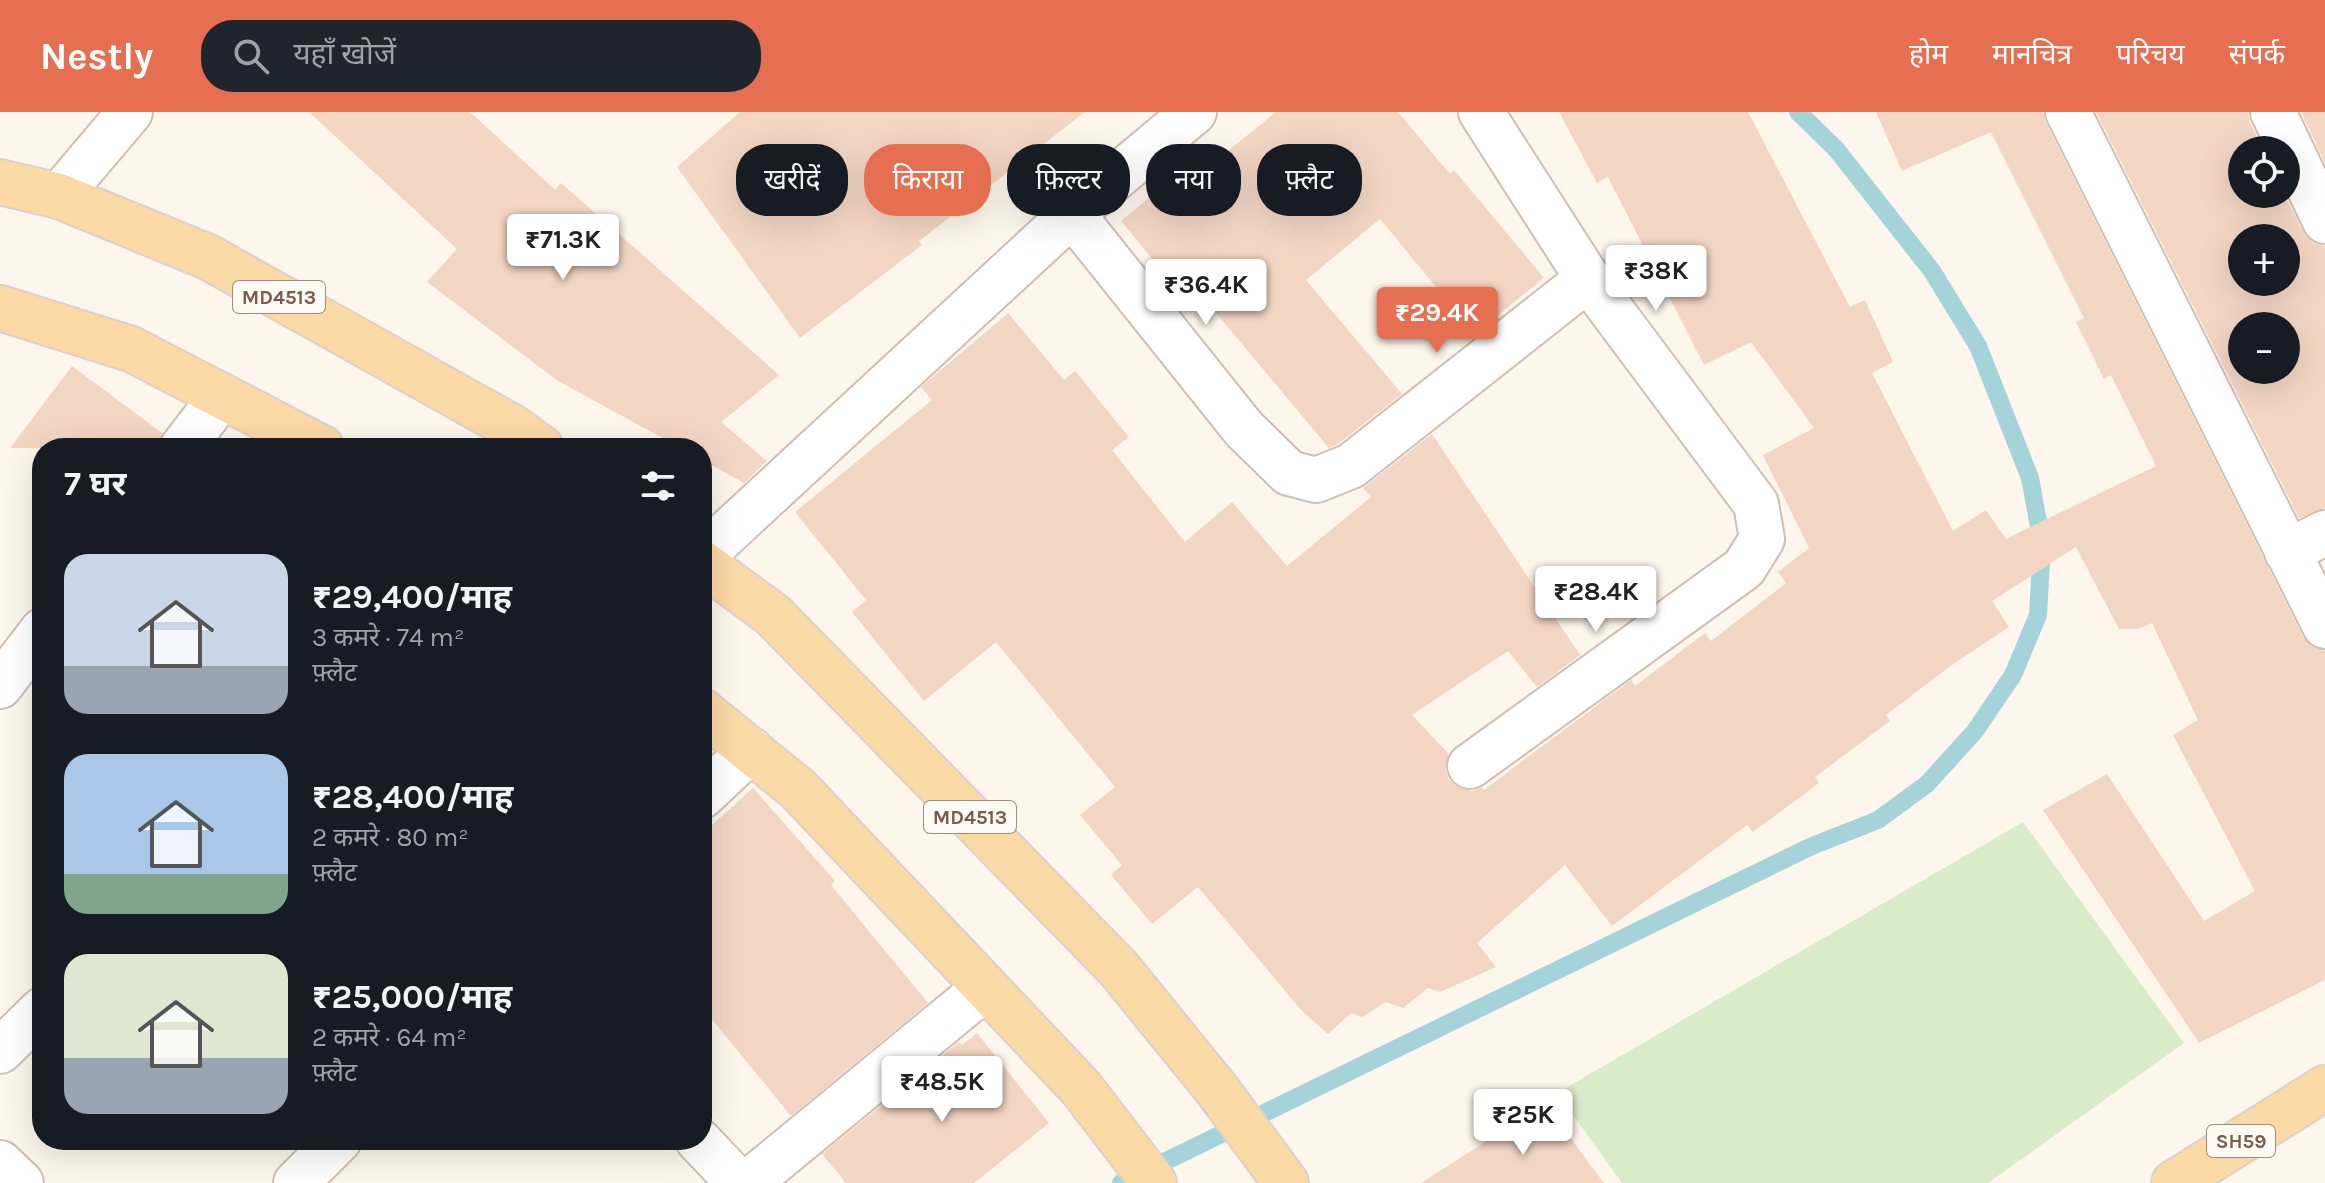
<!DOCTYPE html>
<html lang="hi">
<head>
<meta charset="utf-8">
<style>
  :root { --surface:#171b24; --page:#20242c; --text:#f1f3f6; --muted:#9ea1a6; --accent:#e76f51 }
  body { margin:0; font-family:Karla,"Noto Sans Devanagari",sans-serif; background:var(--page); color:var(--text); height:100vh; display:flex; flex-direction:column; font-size:30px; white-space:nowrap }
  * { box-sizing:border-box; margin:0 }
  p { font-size:26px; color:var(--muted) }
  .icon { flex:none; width:44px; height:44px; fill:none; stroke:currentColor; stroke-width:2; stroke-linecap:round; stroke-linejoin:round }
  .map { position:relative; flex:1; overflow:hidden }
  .sheet { position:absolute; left:32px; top:326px; width:680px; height:712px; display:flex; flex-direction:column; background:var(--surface); border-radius:32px; box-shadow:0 8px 32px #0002 }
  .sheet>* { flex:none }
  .guide { position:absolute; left:736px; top:32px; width:760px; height:72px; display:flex; gap:16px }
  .fabs { position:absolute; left:2228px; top:24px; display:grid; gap:16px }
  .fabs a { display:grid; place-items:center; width:72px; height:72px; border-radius:50%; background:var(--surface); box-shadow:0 8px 32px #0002; font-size:40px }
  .price { position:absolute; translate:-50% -68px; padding:0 18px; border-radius:8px; background:#fff; color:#222; font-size:26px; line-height:52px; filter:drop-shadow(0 2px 4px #0008) }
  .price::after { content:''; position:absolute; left:50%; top:48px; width:24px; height:18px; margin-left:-12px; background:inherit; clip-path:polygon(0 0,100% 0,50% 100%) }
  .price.current { background:var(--accent); color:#fff }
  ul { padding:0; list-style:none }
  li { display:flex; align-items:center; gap:24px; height:200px; padding:0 32px }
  li span { display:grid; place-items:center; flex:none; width:224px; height:160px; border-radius:24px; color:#555 }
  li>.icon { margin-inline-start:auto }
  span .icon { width:96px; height:96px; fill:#fffc; stroke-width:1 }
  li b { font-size:34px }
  h2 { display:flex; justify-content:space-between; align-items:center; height:96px; padding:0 32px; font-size:34px }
  .pill { padding:0 28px; border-radius:32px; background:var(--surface); box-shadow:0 8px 32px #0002; font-size:28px; line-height:72px }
  .pill.current { background:var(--accent); color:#fff }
  header { display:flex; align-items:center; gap:48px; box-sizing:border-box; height:112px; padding:0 40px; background:var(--accent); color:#fff }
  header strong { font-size:38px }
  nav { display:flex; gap:44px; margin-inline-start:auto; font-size:28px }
  .search { width:560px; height:72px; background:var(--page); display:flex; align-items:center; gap:20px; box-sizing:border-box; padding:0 28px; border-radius:32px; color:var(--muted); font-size:30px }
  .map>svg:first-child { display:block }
  .green { fill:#d8ecc9 }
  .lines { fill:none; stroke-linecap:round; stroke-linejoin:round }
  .stream { stroke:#a5d3da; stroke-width:18 }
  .building { fill:#f3d5c3; fill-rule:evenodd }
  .minor-casing { stroke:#d1beb0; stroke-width:48 }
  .major-casing { stroke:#dad1cd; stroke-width:48 }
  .minor { stroke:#fff; stroke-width:44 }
  .major { stroke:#fbd9a5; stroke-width:44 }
  .labels { text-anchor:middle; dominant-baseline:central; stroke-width:6; stroke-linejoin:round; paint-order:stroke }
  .shield { fill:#fffaf3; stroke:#a28b7f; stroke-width:2 }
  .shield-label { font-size:20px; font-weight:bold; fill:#7a5c4d }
</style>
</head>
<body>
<header>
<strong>Nestly</strong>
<div class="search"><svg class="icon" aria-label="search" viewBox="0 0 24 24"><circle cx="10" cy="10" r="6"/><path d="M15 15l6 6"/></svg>यहाँ खोजें</div>
<nav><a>होम</a><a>मानचित्र</a><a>परिचय</a><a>संपर्क</a></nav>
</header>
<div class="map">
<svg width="2325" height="1071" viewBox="0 0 2325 1071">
  <rect width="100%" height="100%" fill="#fdf6ec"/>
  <path class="green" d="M2023 710 2184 931 1988 1071H1622L1557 981Z"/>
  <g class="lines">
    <path class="stream" d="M1121 1071 1812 734 1878 708 1927 672 1975 619 2013 563 2038 503 2042 431 2030 366 1978 234 1932 159 1836 37 1798 0"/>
  </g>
  <g class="building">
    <path d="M309 0H470L555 78 561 71 779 263 721 310 767 349 744 371 702 348V336H681L558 269 427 170 457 137Z"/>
    <path d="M740 0H1085L919 129 922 133 800 226 677 55Z"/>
    <path d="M1276 0H1398L1450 62 1454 58 1544 166 1475 222 1380 107 1306 168 1402 282 1338 332 1329 336 1201 183 1189 192 1121 109 1204 40 1213 51Z"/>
    <path d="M1559 0H1748L1850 195 1865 188 1893 250 1872 261 1953 419 1986 398 2006 427 2156 354 2111 263 2104 267 2076 210 2084 206 1991 20 1902 59 1876 0H2043L2046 11 2303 525 2312 535 2325 539V868L2199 931 2043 698 2107 662 2204 809 2255 779 2173 623 2198 608 2152 511 2138 517H2119L2076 435 1992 489 2009 515 1949 555 1886 603 1890 609 1815 665 1819 671 1753 720 1747 713 1612 814 1565 753 1477 831 1496 855 1440 880 1428 876 1403 896 1386 890 1362 905 1351 901 1328 922 1301 898 1198 775 1152 812 1111 763 1122 753 1080 703 1115 675 996 530 924 589 852 500 866 488 795 400 932 288 921 275 1008 201 1064 268 1075 259 1129 325 1112 338 1185 430 1232 390 1287 454 1371 385 1363 376 1432 322 1580 543 1537 575 1508 539 1412 603 1449 642 1445 657 1449 668 1459 676 1472 679 1482 676 1484 678 1631 568 1635 574 1705 521 1711 529 1786 471 1778 460 1809 436 1763 343 1814 316 1751 230 1704 253 1608 65 1597 71Z"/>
    <path d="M2096 0H2248L2250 11 2263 38H2242V82H2284L2303 120 2312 130 2325 134V396L2299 406ZM2242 126H2286V170H2242ZM2242 214H2286V258H2242Z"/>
    <path d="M2301 0H2325V51Z"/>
    <path d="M72 254 162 321 158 336H10Z"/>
    <path d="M753 676 835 769 831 773 928 891 791 1004 702 895V722Z"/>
    <path d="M977 921 1049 1011 974 1071H846L822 1042 959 930 962 933Z"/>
    <path d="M1545 992 1604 1071H1421Z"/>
  </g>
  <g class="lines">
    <defs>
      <g id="minor">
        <path d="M2068 0 2325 514"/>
        <path d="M2273 0 2325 109"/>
        <path d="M59 84 130 0"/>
        <path d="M1072 102 1244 317 1289 361 1316 368 1351 354 1588 167"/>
        <path d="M182 336 222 284"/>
        <path d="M2287 440 2325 421"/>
        <path d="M702 444 1072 102 1194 0"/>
        <path d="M0 574 42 519"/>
        <path d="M1470 654 1744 456 1762 427 1756 392 1588 167 1481 0"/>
        <path d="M702 684 751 638"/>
        <path d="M0 939 42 898"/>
        <path d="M698 1028 739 1071"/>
        <path d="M0 1051 21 1071"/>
        <path d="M296 1071 339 1028"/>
        <path d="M748 1071 985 876"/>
      </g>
      <g id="major">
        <path d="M0 70 59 84 208 145 512 315 541 336"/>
        <path d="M0 196 131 237 322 336"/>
        <path d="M702 451 773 503 1119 857 1218 979 1286 1071"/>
        <path d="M702 599 799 678 1081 976 1154 1071"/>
        <path d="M2174 1071 2325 976"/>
      </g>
    </defs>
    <use href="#minor" class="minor-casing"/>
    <use href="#major" class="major-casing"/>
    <use href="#minor" class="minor"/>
    <use href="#major" class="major"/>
  </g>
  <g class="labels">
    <g class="shield">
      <rect x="233" y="169" width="92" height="32" rx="6"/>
      <rect x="924" y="689" width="92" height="32" rx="6"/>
      <rect x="2207" y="1013" width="68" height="32" rx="6"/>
    </g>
    <g class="shield-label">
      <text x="279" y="185">MD4513</text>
      <text x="970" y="705">MD4513</text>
      <text x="2241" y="1029">SH59</text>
    </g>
  </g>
</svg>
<div class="fabs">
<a><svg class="icon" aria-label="locate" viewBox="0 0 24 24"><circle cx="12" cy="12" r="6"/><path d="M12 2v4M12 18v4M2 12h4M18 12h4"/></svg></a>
<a>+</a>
<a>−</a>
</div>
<b class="price" style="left:563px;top:170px">₹71.3K</b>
<b class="price" style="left:1656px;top:201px">₹38K</b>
<b class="price" style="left:1206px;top:215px">₹36.4K</b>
<b class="price current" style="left:1437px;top:243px">₹29.4K</b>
<b class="price" style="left:1596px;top:522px">₹28.4K</b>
<b class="price" style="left:942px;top:1012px">₹48.5K</b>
<b class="price" style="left:1523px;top:1045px">₹25K</b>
<div class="guide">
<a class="pill">खरीदें</a>
<a class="pill current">किराया</a>
<a class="pill">फ़िल्टर</a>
<a class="pill">नया</a>
<a class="pill">फ़्लैट</a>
</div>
<section class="sheet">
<h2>7 घर<svg class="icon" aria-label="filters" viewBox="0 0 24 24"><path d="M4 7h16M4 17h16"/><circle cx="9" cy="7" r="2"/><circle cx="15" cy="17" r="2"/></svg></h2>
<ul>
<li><span style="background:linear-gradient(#c9d6e8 70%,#9aa5b1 0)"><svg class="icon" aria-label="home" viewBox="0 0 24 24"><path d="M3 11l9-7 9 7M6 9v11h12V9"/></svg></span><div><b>₹29,400/माह</b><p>3 कमरे · 74 m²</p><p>फ़्लैट</p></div></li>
<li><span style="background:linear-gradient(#a9c7e8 75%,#7fa58c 0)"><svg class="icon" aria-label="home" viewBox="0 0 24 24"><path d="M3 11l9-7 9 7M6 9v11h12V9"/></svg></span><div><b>₹28,400/माह</b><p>2 कमरे · 80 m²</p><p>फ़्लैट</p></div></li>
<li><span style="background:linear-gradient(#dfe7d0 65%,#9aa5b1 0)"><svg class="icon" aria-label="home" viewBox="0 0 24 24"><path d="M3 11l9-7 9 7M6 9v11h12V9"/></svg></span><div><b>₹25,000/माह</b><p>2 कमरे · 64 m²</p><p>फ़्लैट</p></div></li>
</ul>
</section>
</div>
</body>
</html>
